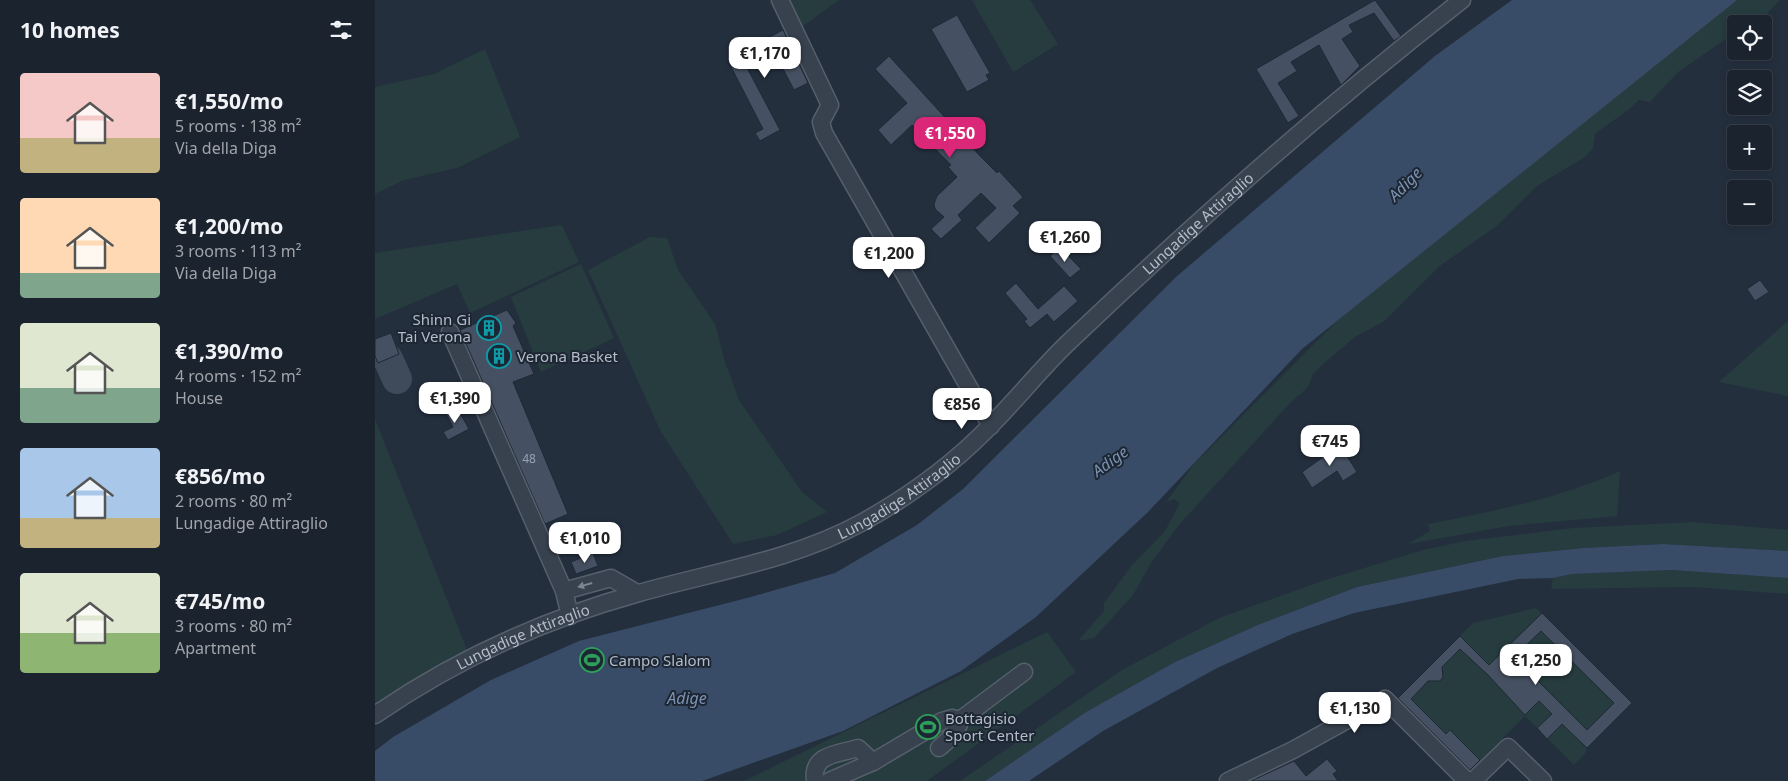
<!DOCTYPE html>
<html lang="en">
<head>
<meta charset="utf-8">
<style>
  :root { --surface:#1b232e; --page:#242b36; --text:#f1f3f6; --muted:#a0a4aa; --line:#39404a; --accent:#db2777 }
  body { margin:0; font-family:"Noto Sans",sans-serif; background:var(--page); color:var(--text); height:100vh; display:flex; flex-direction:column; font-size:19px; white-space:nowrap }
  * { box-sizing:border-box; margin:0 }
  p { font-size:16px; color:var(--muted) }
  .icon { flex:none; width:28px; height:28px; fill:none; stroke:currentColor; stroke-width:2; stroke-linecap:round; stroke-linejoin:round }
  .map { position:relative; flex:1; overflow:hidden }
  .side { display:flex; flex-direction:column; background:var(--surface); width:375px }
  .side>* { flex:none }
  .tools { position:absolute; left:1352px; top:15px; display:grid; gap:10px }
  .tools a { display:grid; place-items:center; width:45px; height:45px; border-radius:5px; background:var(--surface); box-shadow:0 2px 8px #0003,0 0 0 1px var(--line); font-size:25px }
  .price { position:absolute; translate:-50% -42px; padding:0 11px; border-radius:10px; background:#fff; color:#222; font-size:16px; line-height:32px; filter:drop-shadow(0 1px 2px #0008) }
  .price::after { content:''; position:absolute; left:50%; top:30px; width:15px; height:11px; margin-left:-8px; background:inherit; clip-path:polygon(0 0,100% 0,50% 100%) }
  .price.on { background:var(--accent); color:#fff }
  ul { padding:0; list-style:none }
  li { display:flex; align-items:center; gap:15px; height:125px; padding:0 20px }
  li span { display:grid; place-items:center; flex:none; width:140px; height:100px; border-radius:5px; color:#555 }
  li>.icon { margin-inline-start:auto }
  span .icon { width:60px; height:60px; fill:#fffc; stroke-width:1 }
  li b { font-size:21px }
  h2 { display:flex; justify-content:space-between; align-items:center; height:60px; padding:0 20px; font-size:21px }
  main { display:flex; flex:1; min-height:0 }
  .map>svg:first-child { display:block }
  .green { fill:#263c3f }
  .water { fill:#394c67 }
  .lines { fill:none; stroke-linecap:round; stroke-linejoin:round }
  .taxiway { stroke:#3f4a5a; stroke-width:30 }
  .building { fill:#455162; stroke:#1f2835; fill-rule:evenodd }
  .minor-casing { stroke:#565f6c; stroke-width:19 }
  .minor { stroke:#38414e; stroke-width:16 }
  .oneway { fill:#7c8592 }
  .labels { text-anchor:middle; dominant-baseline:central; stroke-width:4; stroke-linejoin:round; paint-order:stroke }
  .number-label { font-size:12px; fill:#98a1af }
  .street-label { font-size:15px; fill:#b4bcc9; stroke:#1d2633 }
  .poi-label { font-size:15px; fill:#b4bcc9; stroke:#1d2633; text-anchor:start }
  .water-label { font-size:16px; font-style:italic; fill:#7c92b1; stroke:#1d2633 }
</style>
</head>
<body>
<main>
<section class="side">
<h2>10 homes<svg class="icon" aria-label="filters" viewBox="0 0 24 24"><path d="M4 7h16M4 17h16"/><circle cx="9" cy="7" r="2"/><circle cx="15" cy="17" r="2"/></svg></h2>
<ul>
<li><span style="background:linear-gradient(#f6c9c9 65%,#c2b280 0)"><svg class="icon" aria-label="home" viewBox="0 0 24 24"><path d="M3 11l9-7 9 7M6 9v11h12V9"/></svg></span><div><b>€1,550/mo</b><p>5 rooms · 138 m²</p><p>Via della Diga</p></div></li>
<li><span style="background:linear-gradient(#ffd9b3 75%,#7fa58c 0)"><svg class="icon" aria-label="home" viewBox="0 0 24 24"><path d="M3 11l9-7 9 7M6 9v11h12V9"/></svg></span><div><b>€1,200/mo</b><p>3 rooms · 113 m²</p><p>Via della Diga</p></div></li>
<li><span style="background:linear-gradient(#dfe7d0 65%,#7fa58c 0)"><svg class="icon" aria-label="home" viewBox="0 0 24 24"><path d="M3 11l9-7 9 7M6 9v11h12V9"/></svg></span><div><b>€1,390/mo</b><p>4 rooms · 152 m²</p><p>House</p></div></li>
<li><span style="background:linear-gradient(#a9c7e8 70%,#c2b280 0)"><svg class="icon" aria-label="home" viewBox="0 0 24 24"><path d="M3 11l9-7 9 7M6 9v11h12V9"/></svg></span><div><b>€856/mo</b><p>2 rooms · 80 m²</p><p>Lungadige Attiraglio</p></div></li>
<li><span style="background:linear-gradient(#dfe7d0 60%,#8fb573 0)"><svg class="icon" aria-label="home" viewBox="0 0 24 24"><path d="M3 11l9-7 9 7M6 9v11h12V9"/></svg></span><div><b>€745/mo</b><p>3 rooms · 80 m²</p><p>Apartment</p></div></li>
</ul>
</section>
<div class="map">
<svg width="1413" height="781" viewBox="0 0 1413 781">
  <rect width="100%" height="100%" fill="#242f3e"/>
  <g class="green">
    <path d="M410 0H464L420 32Z"/>
    <path d="M597 0H655L683 44 638 72Z"/>
    <path d="M1363 0H1405L1382 24H1361V32L1302 73 1275 102 1264 100 1252 111 1225 130 1220 134 1218 148 1210 157 1162 186 1123 225 1066 265 1008 322 980 337 947 365 938 374 933 387 914 404 803 526 776 563 758 595 719 638 703 641 729 611V603L757 565 790 531 805 503 799 499 791 502 819 464 974 309 1341 4Z"/>
    <path d="M110 49 145 137 82 168 29 180 0 194V87L59 74Z"/>
    <path d="M187 225 204 262 95 313 82 284 0 319V253Z"/>
    <path d="M275 237 292 238 303 270 340 324 350 362 364 400 427 492 452 512 402 535 358 544 285 430 213 270Z"/>
    <path d="M206 264 239 338 166 372 136 297Z"/>
    <path d="M1413 321V396L1344 382Z"/>
    <path d="M0 419 93 652 0 707Z"/>
    <path d="M1245 471 1242 516 1134 526 1033 544 1055 531 1053 524C1119 511 1183 499 1245 471Z"/>
    <path d="M1318 522 1413 530V551L1288 544 1208 548 1128 556 982 587 885 624 800 662 711 712 610 781H585L747 670 844 618 947 581 1048 550 1090 541 1198 528Z"/>
    <path d="M1296 570 1413 578V594L1318 587 1176 589 1178 578 1196 574Z"/>
    <path d="M1161 608 1257 703 1212 748 1211 752 1199 765 1150 716 1094 772 1022 699 1098 623Z"/>
    <path d="M672 632 701 672 552 781H369Z"/>
  </g>
  <g class="water">
    <path d="M1137 0H1362L927 349 773 512 661 617 586 671 468 731 327 781H0V751L18 737 116 680 204 641 372 598 460 573 542 525 588 489 801 277 1060 56Z"/>
    <path d="M1288 544 1413 551V578L1296 570 1197 574 1178 578 1143 579 979 613 917 634 842 668 728 731 654 781H610L711 712 800 662 885 624 982 587 1128 556 1208 548Z"/>
  </g>
  <g class="lines">
    <path class="taxiway" d="M13 359 22 379"/>
  </g>
  <g class="building">
    <path d="M1000 0 1026 36 1019 41 999 13 974 25 978 32 967 39 985 66 966 85 944 45 916 62 922 71 903 83 924 116 913 123 881 69Z"/>
    <path d="M582 15 615 73 611 75 614 80 592 92 556 29Z"/>
    <path d="M408 30 433 83 419 90 407 67 417 61 409 45 370 64 405 130 385 141 380 133 388 129 352 59Z"/>
    <path d="M514 56 606 157 622 173 624 171 648 197 638 206 645 213 614 243 600 228 621 208 606 193 583 215 587 220 566 239 556 229 569 217 560 209 559 204 562 196 582 177 573 167 576 165 537 125 516 145 503 130 532 103 500 69Z"/>
    <path d="M685 247 706 269 695 278 675 256Z"/>
    <path d="M1385 280 1394 292 1380 301 1372 289Z"/>
    <path d="M641 283 663 309 689 286 703 301 679 322 672 314 655 328 649 321 652 319 630 293Z"/>
    <path d="M132 310 141 323 138 326 159 374 138 382 193 514 170 524 85 330Z"/>
    <path d="M16 333 24 354 3 363 0 356V339Z"/>
    <path d="M81 406 94 429 73 440 68 432 78 427 70 412Z"/>
    <path d="M965 445 982 472 968 481 962 471 937 488 927 472Z"/>
    <path d="M218 553 223 566 201 574 196 562Z"/>
    <path d="M1167 613 1257 703 1212 748 1187 724 1172 739 1162 728 1177 714 1164 701 1150 715 1113 675 1085 649 1067 667 1068 677 1065 681H1053L1036 699 1071 734 1075 730 1105 760 1095 770 1023 698 1085 636 1114 665ZM1166 631 1239 703 1212 730 1139 657Z"/>
    <path d="M952 759 962 771 958 774 963 781H876L919 761 931 776Z"/>
  </g>
  <g class="lines">
    <defs>
      <g id="minor">
        <path d="M405 0 455 105 446 122 449 133 616 426"/>
        <path d="M75 332 189 591 195 616"/>
        <path d="M189 591 236 578 262 593"/>
        <path id="s1" d="M0 715C81 659 170 619 264 593 338 572 418 560 486 523 533 497 581 462 618 423 645 396 668 366 696 340 821 221 951 106 1087 0"/>
        <path d="M585 720 649 672"/>
        <path d="M440 781C436 754 463 754 483 748L498 762"/>
        <path d="M454 781 498 762 567 721 577 718 585 720C583 733 573 740 564 748"/>
        <path d="M853 781 918 750 1010 699 1092 781"/>
        <path d="M1098 781 1133 747 1168 781"/>
      </g>
    </defs>
    <use href="#minor" class="minor-casing"/>
    <use href="#minor" class="minor"/>
  </g>
  <defs><path id="oneway-solid" d="M-6-.8H1V-3.2L6.5 0L1 3.2V.8H-6Z" transform="scale(1.25)"/></defs>
  <use class="oneway" href="#oneway-solid" transform="translate(210 585) rotate(164)"/>
  <defs>
    <symbol id="building-ring" viewBox="-11 -11 22 22"><circle r="9.5" fill="#1d2633" stroke="#0f9aa8" stroke-width="1.5"/><path d="M-4-6H4V6H1V3H-1V6H-4ZM-2.5-4.3h1.7v1.8h-1.7ZM.8-4.3h1.7v1.8H.8ZM-2.5-1h1.7V.8h-1.7ZM.8-1h1.7V.8H.8Z" fill="#0f9aa8"/></symbol>
    <symbol id="stadium-ring" viewBox="-11 -11 22 22"><circle r="9.5" fill="#1d2633" stroke="#2e9e5b" stroke-width="1.5"/><path d="M0-5a6.5 5 0 1 0 0 10a6.5 5 0 1 0 0-10ZM-3.5-1.8h7v3.6h-7Z" fill="#2e9e5b"/></symbol>
  </defs>
  <g fill-rule="evenodd">
    <use href="#building-ring" x="100" y="314" width="28" height="28"/>
    <use href="#building-ring" x="110" y="342" width="28" height="28"/>
    <use href="#stadium-ring" x="203" y="646" width="28" height="28"/>
    <use href="#stadium-ring" x="539" y="713" width="28" height="28"/>
  </g>
  <g class="labels">
    <g class="number-label">
      <text x="154" y="458">48</text>
    </g>
    <g class="street-label">
      <text stroke="none"><textPath href="#s1" startOffset="978">Lungadige Attiraglio</textPath></text>
      <text stroke="none"><textPath href="#s1" startOffset="572">Lungadige Attiraglio</textPath></text>
      <text stroke="none"><textPath href="#s1" startOffset="168">Lungadige Attiraglio</textPath></text>
    </g>
    <g class="poi-label">
      <text x="96" y="319" text-anchor="end">Shinn Gi<tspan x="96" dy="17">Tai Verona</tspan></text>
      <text x="142" y="356">Verona Basket</text>
      <text x="234" y="660">Campo Slalom</text>
      <text x="570" y="718">Bottagisio<tspan x="570" dy="17">Sport Center</tspan></text>
    </g>
    <g class="water-label">
      <text transform="translate(1030 184) rotate(-45)">Adige</text>
      <text transform="translate(735 461) rotate(-36)">Adige</text>
      <text x="312" y="698">Adige</text>
    </g>
  </g>
</svg>
<div class="tools">
<a><svg class="icon" aria-label="locate" viewBox="0 0 24 24"><circle cx="12" cy="12" r="6"/><path d="M12 2v4M12 18v4M2 12h4M18 12h4"/></svg></a>
<a><svg class="icon" aria-label="layers" viewBox="0 0 24 24"><path d="M12 4l9 5-9 5-9-5zM3 14l9 5 9-5"/></svg></a>
<a>+</a>
<a>−</a>
</div>
<b class="price" style="left:390px;top:79px">€1,170</b>
<b class="price on" style="left:575px;top:159px">€1,550</b>
<b class="price" style="left:690px;top:263px">€1,260</b>
<b class="price" style="left:514px;top:279px">€1,200</b>
<b class="price" style="left:80px;top:424px">€1,390</b>
<b class="price" style="left:587px;top:430px">€856</b>
<b class="price" style="left:955px;top:467px">€745</b>
<b class="price" style="left:210px;top:564px">€1,010</b>
<b class="price" style="left:1161px;top:686px">€1,250</b>
<b class="price" style="left:980px;top:734px">€1,130</b>
</div>
</main>
</body>
</html>
